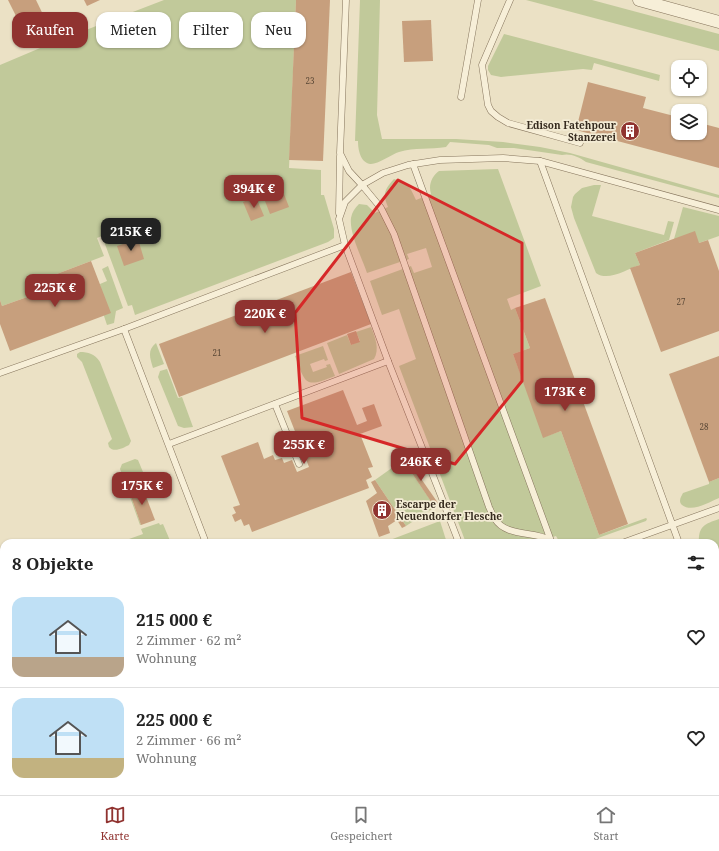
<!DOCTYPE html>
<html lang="de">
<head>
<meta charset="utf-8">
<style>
  :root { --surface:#fff; --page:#f6f6f6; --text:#222; --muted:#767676; --line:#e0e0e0; --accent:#903330 }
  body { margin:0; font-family:"Noto Serif",serif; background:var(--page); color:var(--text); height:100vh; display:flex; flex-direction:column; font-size:15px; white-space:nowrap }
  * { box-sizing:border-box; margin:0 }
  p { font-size:13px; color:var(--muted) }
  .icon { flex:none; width:22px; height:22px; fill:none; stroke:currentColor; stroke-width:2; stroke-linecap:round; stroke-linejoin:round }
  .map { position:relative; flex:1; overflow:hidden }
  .drawer { position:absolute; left:0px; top:539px; width:719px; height:256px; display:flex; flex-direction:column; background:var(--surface); border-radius:12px 12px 0 0; box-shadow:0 1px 3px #0004 }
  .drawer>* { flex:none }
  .hud { position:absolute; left:12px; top:12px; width:400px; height:36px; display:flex; gap:8px }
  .buttons { position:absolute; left:671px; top:60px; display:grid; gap:8px }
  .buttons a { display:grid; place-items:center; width:36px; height:36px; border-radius:8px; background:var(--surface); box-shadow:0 1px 3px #0004; font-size:20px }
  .price { position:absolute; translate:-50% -34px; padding:0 9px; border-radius:8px; background:var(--accent); color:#fff; font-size:13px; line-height:26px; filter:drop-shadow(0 1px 2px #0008) }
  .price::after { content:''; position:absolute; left:50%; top:24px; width:12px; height:9px; margin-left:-6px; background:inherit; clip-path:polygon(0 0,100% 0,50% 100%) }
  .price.selected { background:#222; color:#fff }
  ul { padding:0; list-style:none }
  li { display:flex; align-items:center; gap:12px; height:100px; padding:0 12px }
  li+li { border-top:1px solid var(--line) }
  li span { display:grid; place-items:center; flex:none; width:112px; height:80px; border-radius:12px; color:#555 }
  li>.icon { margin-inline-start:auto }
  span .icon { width:48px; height:48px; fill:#fffc; stroke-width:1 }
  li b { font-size:17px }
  h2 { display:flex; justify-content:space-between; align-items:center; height:48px; padding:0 12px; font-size:17px }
  .tag { padding:0 14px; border-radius:12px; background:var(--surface); box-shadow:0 1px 3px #0004; font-size:14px; line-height:36px }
  .tag.selected { background:var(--accent); color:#fff }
  .dock { display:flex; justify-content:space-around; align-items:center; height:56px; border-top:1px solid var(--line); background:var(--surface); font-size:11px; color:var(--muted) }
  .dock a { display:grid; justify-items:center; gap:2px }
  .dock .selected { color:var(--accent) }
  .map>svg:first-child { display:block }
  .green { fill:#c1c99a }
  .building { fill:#c79f7d }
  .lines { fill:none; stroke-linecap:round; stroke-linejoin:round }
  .service-casing { stroke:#85745c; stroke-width:7 }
  .minor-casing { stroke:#85745c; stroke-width:13 }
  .tertiary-casing { stroke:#85745c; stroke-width:17 }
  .service { stroke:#f7efd8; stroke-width:6 }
  .minor { stroke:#f7efd8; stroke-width:12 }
  .tertiary { stroke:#f7efd8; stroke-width:16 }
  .marked { fill:#d62828; fill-opacity:0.2; stroke:#d62828; stroke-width:3; stroke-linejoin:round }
  .labels { text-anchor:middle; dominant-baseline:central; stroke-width:3.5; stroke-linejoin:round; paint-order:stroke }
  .number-label { font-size:8px; fill:#5a4836 }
  .poi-label { font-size:10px; font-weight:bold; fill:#362b1f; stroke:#f3ebd4; text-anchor:end }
</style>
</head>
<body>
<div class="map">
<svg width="719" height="795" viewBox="0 0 719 795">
  <rect width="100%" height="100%" fill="#ebe1c5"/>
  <g class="green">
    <path d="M164 0H296L289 168 321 170V195H324L334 229V238L328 242 135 315 132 305 128 306 102 236 97 238 104 256 54 275 58 286 2 306 0 300V65L52 43Z"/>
    <path d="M360 0H380L377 115 382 139H456L503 142 540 147 570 153 719 195V198L586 162C579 157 570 153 562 155L514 148H497L489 145 450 142 446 147C430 150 415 147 399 152 392 154 377 165 370 164 360 162 358 149 358 141H355Z"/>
    <path d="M526 0H592L719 34V51Z"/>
    <path d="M504 34 660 75 659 81 594 63 592 70 583 69 501 77 491 75 488 70V66Z"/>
    <path d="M498 169 541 286 507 299 511 310 515 308 530 348 513 354 544 437 561 431 599 535 646 518 647 519 646 521 584 543H560L556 536 542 541 543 543H466L399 366 416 359 399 309 382 315 370 281 411 266 414 273 432 267 426 248 407 254 409 259 367 273C362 258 349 233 351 218 352 212 355 208 359 204L367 205 375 213 388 207C382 194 385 189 394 179 410 185 409 185 416 200L431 194C428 185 432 176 439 171Z"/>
    <path d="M594 185H601L592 216 664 235 668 221 674 222 669 240 635 253 640 265C627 269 608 282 596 273L574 218 571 207 573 197 575 194 582 188Z"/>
    <path d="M683 207 719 216V236L699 243 674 239Z"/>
    <path d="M108 266 123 308 116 311 114 323 107 325 104 316 100 284 107 281 102 269Z"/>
    <path d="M371 327C375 337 380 349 374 359L339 374 327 343 347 335 351 345 360 341 356 332Z"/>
    <path d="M156 343 164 364 153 368C150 358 147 350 156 343Z"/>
    <path d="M323 346 328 360 325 361 324 359 310 364 313 372 327 367 326 365 330 364 335 376C305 388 306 385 295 356Z"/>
    <path d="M80 352C88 352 95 354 100 362L131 441 129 445C123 448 114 453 109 447L108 443 112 439 82 362 77 357V354Z"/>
    <path d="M167 369 178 398 182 397 193 427 184 428 178 426 158 377 160 371Z"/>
    <path d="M135 459 138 460 148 484 129 491 141 525H140L120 469 122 464Z"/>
    <path d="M403 460 435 507 406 526 375 480Z"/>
    <path d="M719 478V498C709 502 692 513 682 505 678 501 681 497 683 493L709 484V482Z"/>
    <path d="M719 519V571L715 568V543H699C698 526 705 524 719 519Z"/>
    <path d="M440 521 447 543H382Z"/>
    <path d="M159 523 160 525 163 524 171 543H118L143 534 141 529Z"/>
    <path d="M0 671 4 682V730L0 718Z"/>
    <path d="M456 791H515L514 795H471Z"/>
    <path d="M523 791H584L583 795H522Z"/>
  </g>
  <g class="building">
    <path d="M8 0H36L50 29 28 40Z"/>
    <path d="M84 0H100L87 6Z"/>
    <path d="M296 0H330L323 161 289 160Z"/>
    <path d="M431 20 433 61 404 62 402 21Z"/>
    <path d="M588 82 646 97 643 108 678 117V133H700V123L719 128V168L576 130Z"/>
    <path d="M284 194 289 207 270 214 265 201Z"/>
    <path d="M256 197 264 216 251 221 243 202Z"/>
    <path d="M695 231 699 243 708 240 719 271V331L661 352 630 268 640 265 635 253Z"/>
    <path d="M138 239 144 259 124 266 117 246Z"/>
    <path d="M91 261 111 313 10 351 0 324V300L2 306 58 286 54 275Z"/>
    <path d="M351 272 371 324 179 397 159 344Z"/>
    <path d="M545 298 628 524 599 535 561 431 543 438 513 354 530 348 515 308Z"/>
    <path d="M356 331 360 342 351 345 347 334Z"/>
    <path d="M719 356V478L709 482 669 374Z"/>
    <path d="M343 390 357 425 367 421 362 408 374 404 382 426 360 434 373 467 368 468 372 477 366 480 369 488 252 532 249 524 244 526 241 519 235 522 232 515 236 513 233 507 240 505 221 456 258 442 264 459 273 455 275 460 282 458 284 463 292 460 297 472 309 467 287 411Z"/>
    <path d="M406 457 438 503 434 506 403 460Z"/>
    <path d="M375 480 406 526 402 528 397 520 388 526 390 533 379 537 366 501 377 493 371 482Z"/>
    <path d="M142 486 155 520 141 525 129 491Z"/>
    <path d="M715 624 719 626V675L715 683Z"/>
    <path d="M85 791H183L173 795H86Z"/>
    <path d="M382 791H403L405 795H372Z"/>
    <path d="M603 791H658L656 795H601Z"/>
  </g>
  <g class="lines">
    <defs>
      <g id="service">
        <path d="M346 0 340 153 349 171 362 185 381 208 394 234 489 507C491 511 492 515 495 519 506 537 534 531 550 540"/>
        <path d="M510 0 482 65 488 105 491 111 498 117 508 123 580 143"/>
        <path d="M461 97 478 0"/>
        <path d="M540 161 679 543"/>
        <path d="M413 164 551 541"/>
        <path d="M339 213 340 156"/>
        <path d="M124 329 206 543"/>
        <path d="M0 373 124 329 345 245"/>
        <path d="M275 404 299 464"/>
        <path d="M169 444 388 361"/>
        <path d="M459 543 441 496 388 361 345 245 339 219 345 202 362 185 383 173 408 165 440 160 503 158 540 161 719 210"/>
        <path d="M622 543 719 508"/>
        <path d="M715 608 719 610"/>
        <path d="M0 626 4 637"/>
        <path d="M715 717 719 709"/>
        <path d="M0 751 4 750"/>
        <path d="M0 768 4 766"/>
        <path d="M70 791 72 795"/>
        <path d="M424 791 429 795"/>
        <path d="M284 795 295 791"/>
        <path d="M673 795 676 791"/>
      </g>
      <path id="minor" d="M639 0 719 22"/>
      <path id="tertiary" d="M714 795 719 782"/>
    </defs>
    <use href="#service" class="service-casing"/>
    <use href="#minor" class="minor-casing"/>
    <use href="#tertiary" class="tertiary-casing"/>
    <use href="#service" class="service"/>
    <use href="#minor" class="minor"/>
    <use href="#tertiary" class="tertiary"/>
  </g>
  <path class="marked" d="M398 180 522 243V381L455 464 302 418 295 313Z"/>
  <defs>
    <symbol id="building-disc" viewBox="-11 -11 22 22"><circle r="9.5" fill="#903330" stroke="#f3ebd4"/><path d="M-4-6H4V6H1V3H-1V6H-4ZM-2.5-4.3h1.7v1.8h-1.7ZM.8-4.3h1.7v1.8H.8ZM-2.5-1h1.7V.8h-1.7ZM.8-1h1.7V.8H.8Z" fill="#fff"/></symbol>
  </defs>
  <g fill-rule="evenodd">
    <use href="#building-disc" x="619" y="120" width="22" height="22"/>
    <use href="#building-disc" x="371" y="499" width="22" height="22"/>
  </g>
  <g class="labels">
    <g class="number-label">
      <text x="310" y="80">23</text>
      <text x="681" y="301">27</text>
      <text x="217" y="352">21</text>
      <text x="704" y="426">28</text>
    </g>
    <g class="poi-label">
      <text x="616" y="125">Edison Fatehpour<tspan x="616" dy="12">Stanzerei</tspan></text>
      <text x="396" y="504" text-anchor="start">Escarpe der<tspan x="396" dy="12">Neuendorfer Flesche</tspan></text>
    </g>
  </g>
</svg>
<div class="buttons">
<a><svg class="icon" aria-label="locate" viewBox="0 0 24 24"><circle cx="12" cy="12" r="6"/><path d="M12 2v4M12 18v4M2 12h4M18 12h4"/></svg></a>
<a><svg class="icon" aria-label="layers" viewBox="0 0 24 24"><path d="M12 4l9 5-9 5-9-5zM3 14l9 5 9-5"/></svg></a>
</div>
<b class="price" style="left:254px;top:209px">394K €</b>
<b class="price selected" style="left:131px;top:252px">215K €</b>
<b class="price" style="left:55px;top:308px">225K €</b>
<b class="price" style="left:265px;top:334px">220K €</b>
<b class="price" style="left:565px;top:412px">173K €</b>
<b class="price" style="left:304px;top:465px">255K €</b>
<b class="price" style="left:421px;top:482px">246K €</b>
<b class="price" style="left:142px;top:506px">175K €</b>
<div class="hud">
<a class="tag selected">Kaufen</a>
<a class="tag">Mieten</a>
<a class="tag">Filter</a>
<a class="tag">Neu</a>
</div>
<section class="drawer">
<h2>8 Objekte<svg class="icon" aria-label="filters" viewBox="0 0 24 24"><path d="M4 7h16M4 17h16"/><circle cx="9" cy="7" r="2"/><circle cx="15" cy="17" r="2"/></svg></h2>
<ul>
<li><span style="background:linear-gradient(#bfe0f5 75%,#b9a48a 0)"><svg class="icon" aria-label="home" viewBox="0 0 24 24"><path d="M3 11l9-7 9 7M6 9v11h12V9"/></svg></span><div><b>215 000 €</b><p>2 Zimmer · 62 m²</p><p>Wohnung</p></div><svg class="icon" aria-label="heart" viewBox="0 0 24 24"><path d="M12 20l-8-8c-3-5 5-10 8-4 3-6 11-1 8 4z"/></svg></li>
<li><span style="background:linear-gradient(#bfe0f5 75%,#c2b280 0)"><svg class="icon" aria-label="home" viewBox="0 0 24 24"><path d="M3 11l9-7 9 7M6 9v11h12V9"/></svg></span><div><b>225 000 €</b><p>2 Zimmer · 66 m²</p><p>Wohnung</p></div><svg class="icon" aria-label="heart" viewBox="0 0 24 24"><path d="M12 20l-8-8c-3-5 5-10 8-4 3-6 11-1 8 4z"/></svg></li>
</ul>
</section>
</div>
<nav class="dock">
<a class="selected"><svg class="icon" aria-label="map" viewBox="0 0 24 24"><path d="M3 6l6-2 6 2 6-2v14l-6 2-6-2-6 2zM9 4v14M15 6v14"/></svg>Karte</a>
<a><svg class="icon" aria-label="saved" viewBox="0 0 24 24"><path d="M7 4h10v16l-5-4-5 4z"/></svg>Gespeichert</a>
<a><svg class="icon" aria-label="home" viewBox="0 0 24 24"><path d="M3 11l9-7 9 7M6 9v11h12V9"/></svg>Start</a>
</nav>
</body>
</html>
